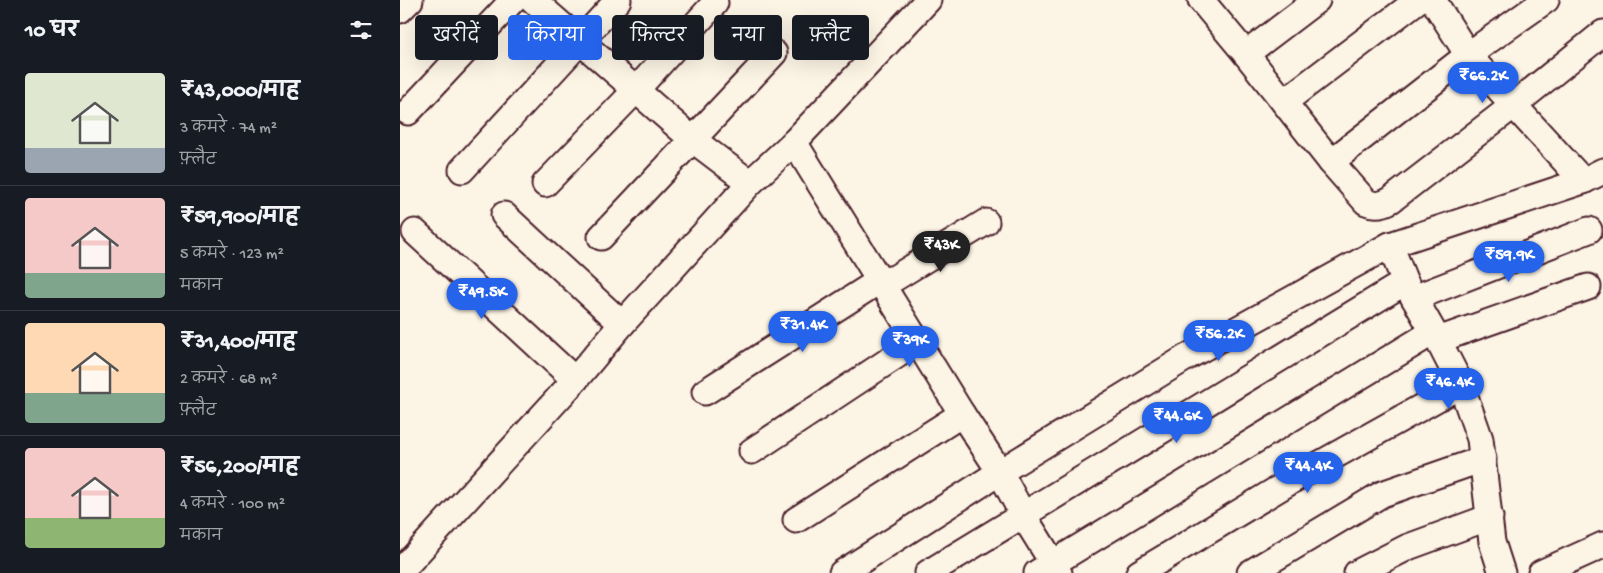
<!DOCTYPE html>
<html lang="hi">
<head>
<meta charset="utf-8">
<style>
  :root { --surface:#171b24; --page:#20242c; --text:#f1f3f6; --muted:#9ea1a6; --line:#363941; --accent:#2563eb }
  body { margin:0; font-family:"Gochi Hand","Playpen Sans Deva",sans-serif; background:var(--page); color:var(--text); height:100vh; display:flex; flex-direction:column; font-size:19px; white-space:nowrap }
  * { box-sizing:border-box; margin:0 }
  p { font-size:16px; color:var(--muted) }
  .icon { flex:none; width:28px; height:28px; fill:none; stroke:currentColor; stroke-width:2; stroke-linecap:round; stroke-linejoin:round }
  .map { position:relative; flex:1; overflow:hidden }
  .sheet { display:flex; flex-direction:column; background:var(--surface); width:400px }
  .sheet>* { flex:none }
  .banner { position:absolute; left:15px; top:15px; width:475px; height:45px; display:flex; gap:10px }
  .price { position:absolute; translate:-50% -42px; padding:0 11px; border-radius:18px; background:var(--accent); color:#fff; font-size:16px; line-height:32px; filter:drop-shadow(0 1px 2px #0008) }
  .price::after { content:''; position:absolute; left:50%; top:30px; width:15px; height:11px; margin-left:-8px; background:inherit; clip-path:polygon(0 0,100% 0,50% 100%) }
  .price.selected { background:#222; color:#fff }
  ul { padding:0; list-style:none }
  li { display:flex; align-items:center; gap:15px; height:125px; padding:0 25px }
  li+li { border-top:1px solid var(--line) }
  li span { display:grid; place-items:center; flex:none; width:140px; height:100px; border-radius:5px; color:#555 }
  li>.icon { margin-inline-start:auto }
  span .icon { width:60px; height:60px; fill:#fffc; stroke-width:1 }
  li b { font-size:21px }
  h2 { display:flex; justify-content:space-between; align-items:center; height:60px; padding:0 25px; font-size:21px }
  .pill { padding:0 18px; border-radius:5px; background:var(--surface); box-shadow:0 5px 20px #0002; font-size:18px; line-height:45px }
  .pill.selected { background:var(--accent); color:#fff }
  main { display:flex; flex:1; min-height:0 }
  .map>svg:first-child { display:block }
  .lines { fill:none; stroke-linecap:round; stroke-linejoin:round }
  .street-casing { stroke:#4a1f2b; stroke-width:29 }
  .street { stroke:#fcf5e5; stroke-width:25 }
</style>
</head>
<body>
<main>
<section class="sheet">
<h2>10 घर<svg class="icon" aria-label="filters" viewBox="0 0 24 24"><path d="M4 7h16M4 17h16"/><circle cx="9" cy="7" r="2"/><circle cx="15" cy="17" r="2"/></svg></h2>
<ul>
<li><span style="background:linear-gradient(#dfe7d0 75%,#9aa5b1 0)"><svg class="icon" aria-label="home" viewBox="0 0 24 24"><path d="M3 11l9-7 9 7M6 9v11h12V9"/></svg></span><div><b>₹43,000/माह</b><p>3 कमरे · 74 m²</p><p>फ़्लैट</p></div></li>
<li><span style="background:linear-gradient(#f6c9c9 75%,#7fa58c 0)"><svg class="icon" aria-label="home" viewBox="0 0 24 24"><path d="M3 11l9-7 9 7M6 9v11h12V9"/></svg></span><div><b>₹59,900/माह</b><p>5 कमरे · 123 m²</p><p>मकान</p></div></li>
<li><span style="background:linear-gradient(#ffd9b3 70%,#7fa58c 0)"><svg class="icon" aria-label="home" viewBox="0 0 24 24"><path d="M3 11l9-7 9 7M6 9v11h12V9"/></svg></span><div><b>₹31,400/माह</b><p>2 कमरे · 68 m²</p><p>फ़्लैट</p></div></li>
<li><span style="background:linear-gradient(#f6c9c9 70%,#8fb573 0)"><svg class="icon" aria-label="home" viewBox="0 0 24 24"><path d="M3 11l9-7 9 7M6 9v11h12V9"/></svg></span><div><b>₹56,200/माह</b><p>4 कमरे · 100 m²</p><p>मकान</p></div></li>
</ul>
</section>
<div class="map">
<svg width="1203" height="573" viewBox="0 0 1203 573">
  <rect width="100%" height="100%" fill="#fcf5e5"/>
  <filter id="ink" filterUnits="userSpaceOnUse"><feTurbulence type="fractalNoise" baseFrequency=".02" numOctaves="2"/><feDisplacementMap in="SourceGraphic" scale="10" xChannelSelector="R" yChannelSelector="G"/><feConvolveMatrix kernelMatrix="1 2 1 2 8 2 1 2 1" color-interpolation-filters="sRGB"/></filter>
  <g filter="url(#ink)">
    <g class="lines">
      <defs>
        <g id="street">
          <path d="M133 0 292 139 350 183"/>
          <path d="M801 0 846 54 931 162 966 202C975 206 982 205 991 200L1114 105 1203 33"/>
          <path d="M1033 0 1068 55 1183 181"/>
          <path d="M0 10 10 0"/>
          <path d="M846 54 917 0"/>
          <path d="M884 102 1018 0"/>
          <path d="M8 112 113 0"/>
          <path d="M394 142 562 414 600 472 623 515 659 573"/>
          <path d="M931 162 1068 55 1146 0"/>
          <path d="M62 170 218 0"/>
          <path d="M145 184 236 90 315 3"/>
          <path d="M104 215 222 324"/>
          <path d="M15 232 175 380"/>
          <path d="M201 237 374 53"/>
          <path d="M990 245 1005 282 1038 340 1061 385 1080 439 1092 542 1102 573"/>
          <path d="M1014 298 1189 230"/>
          <path d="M1038 340 1188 287"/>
          <path d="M305 392 479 281 495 278 586 222"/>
          <path d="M352 451 517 342"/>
          <path d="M396 520 562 414"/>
          <path d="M0 572 175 380 222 324 350 183 394 142 528 0"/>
          <path d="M442 573 600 472 787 357 990 245 1183 181 1203 171"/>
          <path d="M528 573 1005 282"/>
          <path d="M637 573 1033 332"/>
          <path d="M739 573 911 469 1061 385"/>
          <path d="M850 573 982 494 1083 459"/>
          <path d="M957 573 1008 547 1090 517"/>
          <path d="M1141 573 1203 545"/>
        </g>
      </defs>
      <use href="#street" class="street-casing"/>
      <use href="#street" class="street"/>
    </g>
  </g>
</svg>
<b class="price" style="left:1083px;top:104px">₹66.2K</b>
<b class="price selected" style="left:541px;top:273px">₹43K</b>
<b class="price" style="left:1109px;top:283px">₹59.9K</b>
<b class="price" style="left:82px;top:320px">₹49.5K</b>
<b class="price" style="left:403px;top:353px">₹31.4K</b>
<b class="price" style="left:819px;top:362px">₹56.2K</b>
<b class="price" style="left:510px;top:368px">₹39K</b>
<b class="price" style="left:1049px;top:410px">₹46.4K</b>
<b class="price" style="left:777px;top:444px">₹44.6K</b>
<b class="price" style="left:908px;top:494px">₹44.4K</b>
<div class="banner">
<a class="pill">खरीदें</a>
<a class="pill selected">किराया</a>
<a class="pill">फ़िल्टर</a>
<a class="pill">नया</a>
<a class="pill">फ़्लैट</a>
</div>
</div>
</main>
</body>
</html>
